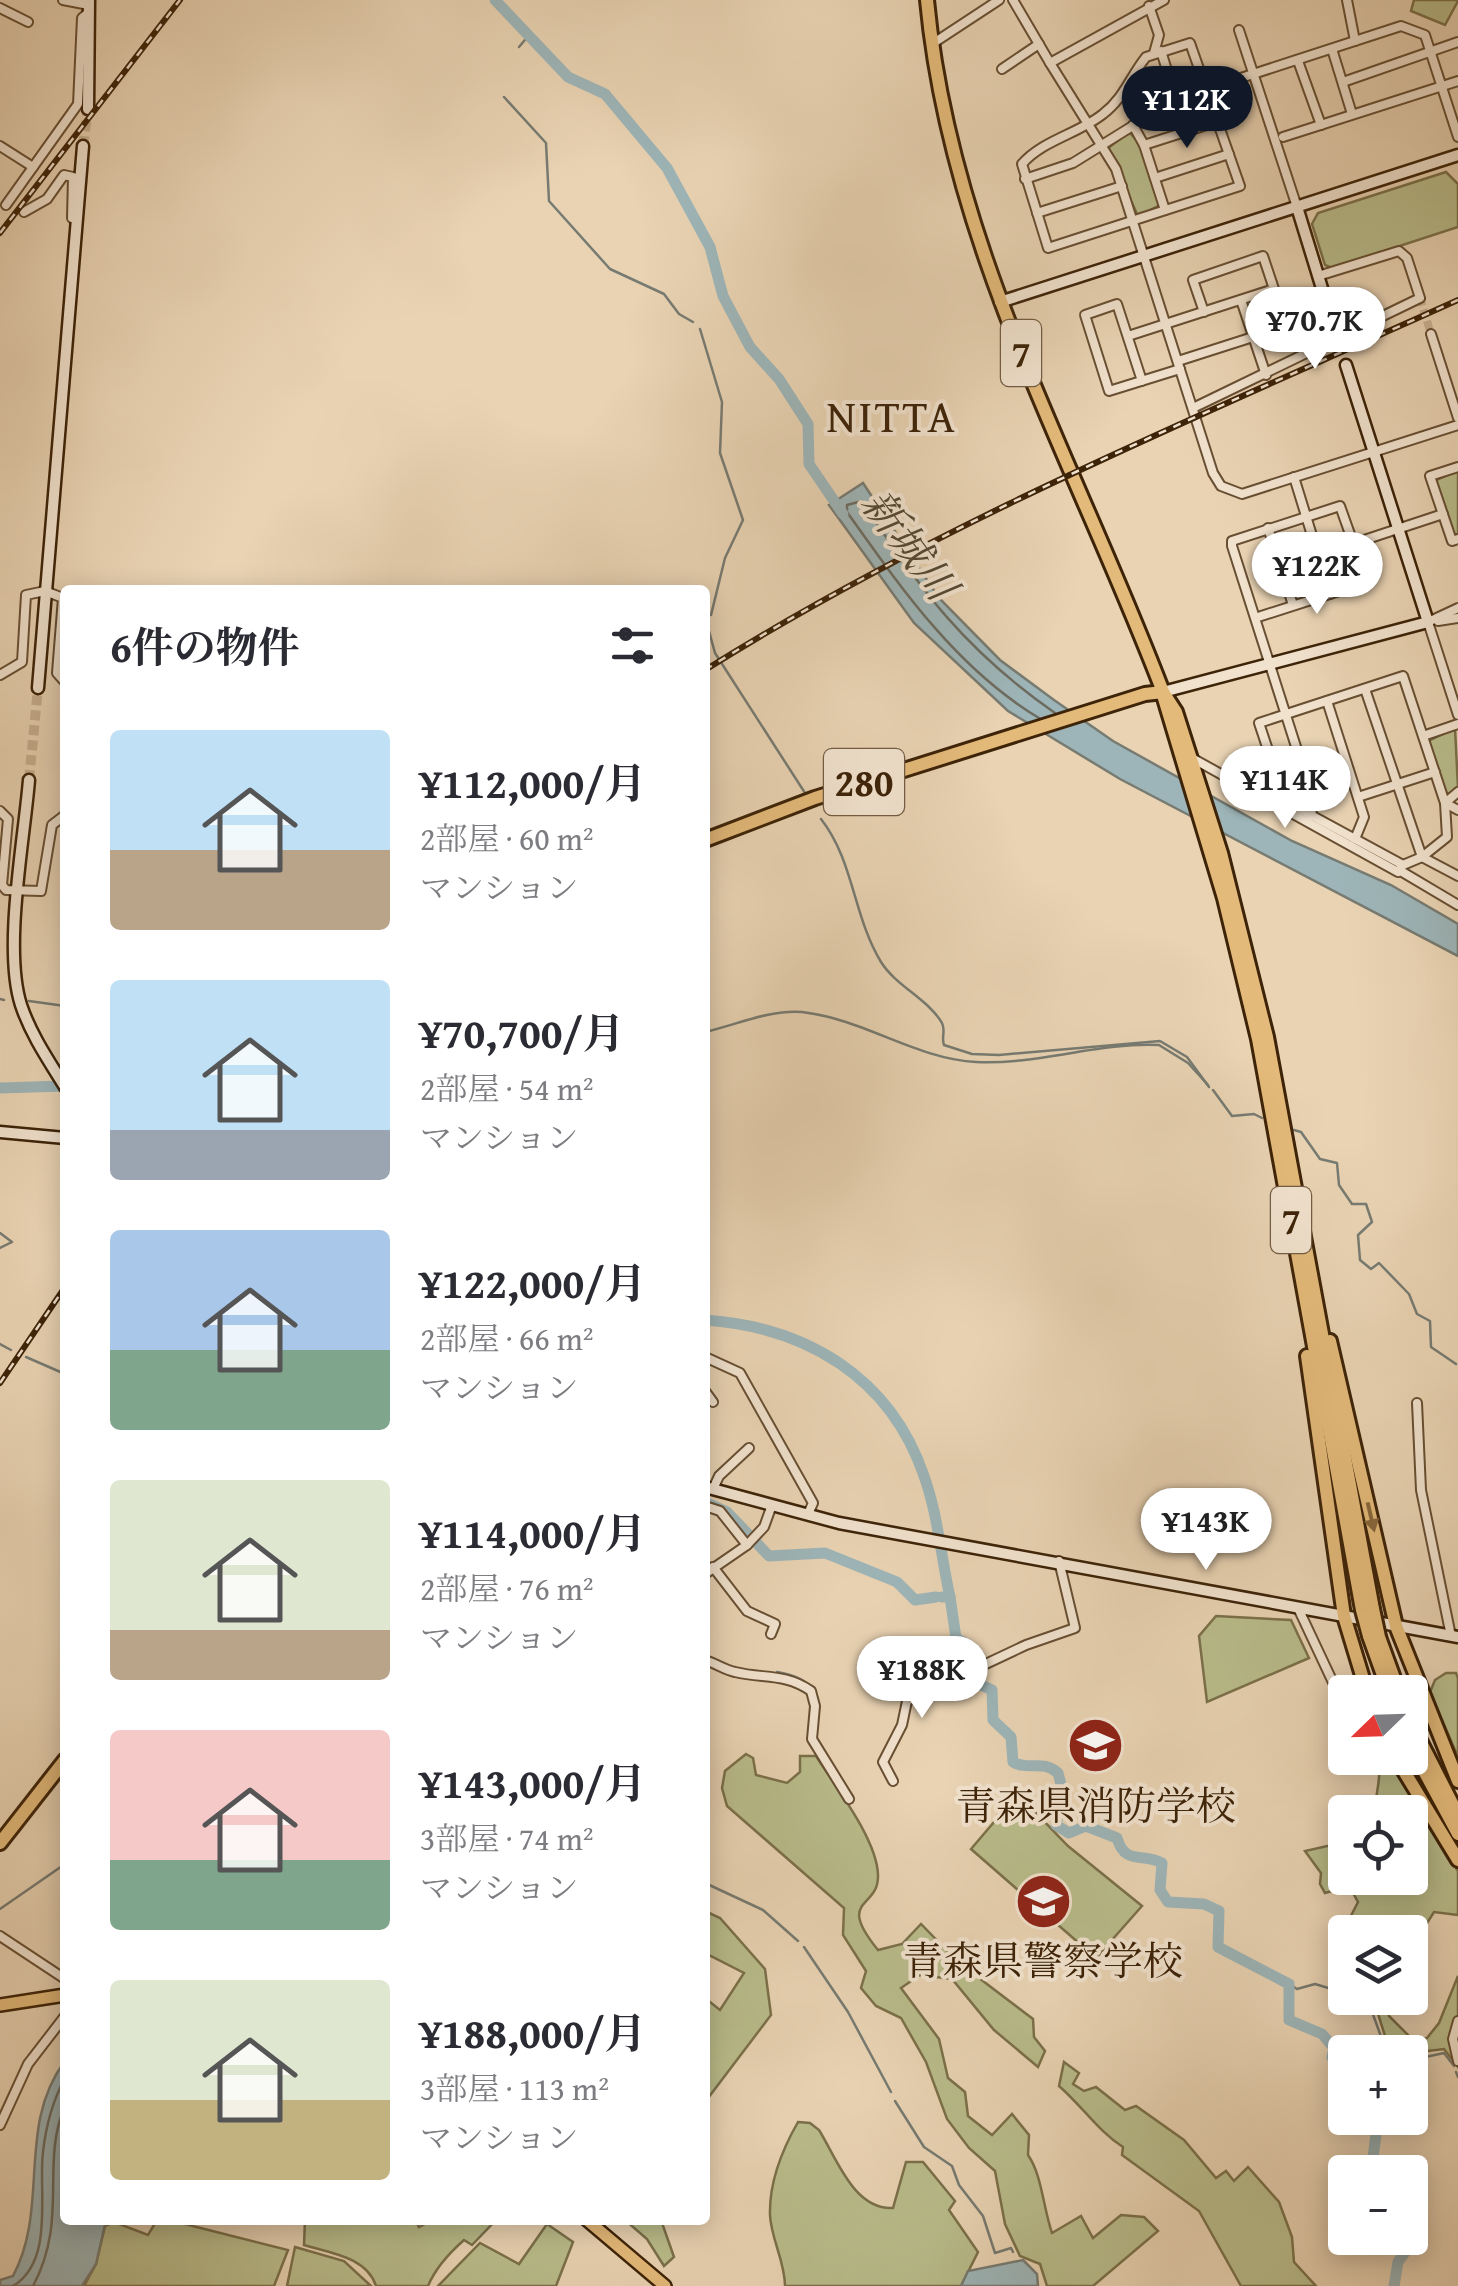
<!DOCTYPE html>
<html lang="ja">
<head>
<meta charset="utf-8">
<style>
  :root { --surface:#fff; --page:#f7f7f7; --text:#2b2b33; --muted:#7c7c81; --accent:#111827 }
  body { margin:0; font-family:"Gentium Book Plus","Noto Serif JP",serif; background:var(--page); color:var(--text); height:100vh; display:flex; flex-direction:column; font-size:38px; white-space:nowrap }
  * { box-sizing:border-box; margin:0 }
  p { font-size:32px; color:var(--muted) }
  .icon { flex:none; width:55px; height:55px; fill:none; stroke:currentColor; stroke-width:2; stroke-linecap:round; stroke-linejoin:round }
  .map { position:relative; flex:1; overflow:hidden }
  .drawer { position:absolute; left:60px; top:585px; width:650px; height:1640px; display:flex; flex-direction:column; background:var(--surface); border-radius:10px; box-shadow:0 5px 25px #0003 }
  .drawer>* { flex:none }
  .needle { width:65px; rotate:247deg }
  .fabs { position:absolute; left:1328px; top:1675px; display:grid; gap:20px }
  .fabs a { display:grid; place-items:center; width:100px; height:100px; border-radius:10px; background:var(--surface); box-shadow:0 5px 25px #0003; font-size:50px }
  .price { position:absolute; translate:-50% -85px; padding:0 22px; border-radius:35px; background:#fff; color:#222; font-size:32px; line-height:65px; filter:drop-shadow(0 2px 5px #0008) }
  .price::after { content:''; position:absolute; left:50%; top:60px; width:30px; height:22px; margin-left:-15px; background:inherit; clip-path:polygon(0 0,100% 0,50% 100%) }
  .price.on { background:var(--accent); color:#fff }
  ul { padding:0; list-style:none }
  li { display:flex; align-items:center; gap:30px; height:250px; padding:0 50px }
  li span { display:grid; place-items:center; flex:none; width:280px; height:200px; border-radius:10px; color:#555 }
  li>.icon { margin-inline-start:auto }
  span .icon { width:120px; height:120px; fill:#fffc; stroke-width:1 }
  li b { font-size:42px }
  h2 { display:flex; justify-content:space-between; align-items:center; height:120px; padding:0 50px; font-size:42px }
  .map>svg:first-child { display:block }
  .green { fill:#b9bc8b; stroke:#7b704a; stroke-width:2.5 }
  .water { fill:#9db5b8; stroke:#777b72; stroke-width:2.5 }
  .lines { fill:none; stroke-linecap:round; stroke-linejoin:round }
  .shore { stroke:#6d6c60; stroke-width:2.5 }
  .stream { stroke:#777b72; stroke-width:2.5 }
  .river { stroke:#9db5b8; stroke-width:11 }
  .street-tunnel { stroke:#c7b091; stroke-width:8; stroke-dasharray:8 4; stroke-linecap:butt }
  .secondary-tunnel { stroke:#c7b091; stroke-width:10; stroke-dasharray:10 5; stroke-linecap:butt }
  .street-casing { stroke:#684f33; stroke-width:12 }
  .secondary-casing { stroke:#3d2308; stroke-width:15 }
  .primary-casing { stroke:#3d2308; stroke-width:16 }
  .highway-casing { stroke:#3d2308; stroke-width:18 }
  .street { stroke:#f1e2ce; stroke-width:8 }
  .secondary { stroke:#f1e2ce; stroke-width:10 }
  .primary { stroke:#e4ba7a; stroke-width:11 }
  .highway { stroke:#e4ba7a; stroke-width:12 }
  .rail-casing { stroke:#3d2308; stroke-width:6 }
  .rail { stroke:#f1e2ce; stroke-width:2.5; stroke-dasharray:8; stroke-linecap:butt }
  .highway-bridge-casing { stroke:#3d2308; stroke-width:18; stroke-linecap:butt }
  .highway-bridge { stroke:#e4ba7a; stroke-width:12 }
  .oneway { fill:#88673b }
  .labels { text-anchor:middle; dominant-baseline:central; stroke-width:8; stroke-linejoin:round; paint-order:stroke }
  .shield { fill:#f1e2ce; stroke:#735c43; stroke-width:2.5 }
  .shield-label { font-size:38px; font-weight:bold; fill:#3d2308 }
  .poi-label { font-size:40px; fill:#3d2308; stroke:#f1e2ce }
  .water-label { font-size:42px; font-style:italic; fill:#554834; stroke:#f1e2ce }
  .quarter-label { font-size:45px; letter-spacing:2.5px; fill:#3d2308; stroke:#f1e2ce }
</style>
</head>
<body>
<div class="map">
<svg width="1458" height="2286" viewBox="0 0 1458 2286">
  <rect width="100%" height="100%" fill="#e9d3b3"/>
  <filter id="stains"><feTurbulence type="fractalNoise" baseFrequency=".002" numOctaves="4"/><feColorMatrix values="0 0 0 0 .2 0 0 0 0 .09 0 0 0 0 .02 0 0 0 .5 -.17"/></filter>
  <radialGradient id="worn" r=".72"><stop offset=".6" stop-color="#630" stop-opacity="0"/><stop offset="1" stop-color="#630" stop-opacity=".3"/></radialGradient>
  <g class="green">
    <path d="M1414 0H1458V1L1445 25 1411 11Z"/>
    <path d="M1129 132 1142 146 1160 205 1138 216 1107 149Z"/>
    <path d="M1446 172 1458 184V227L1332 268 1325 265 1312 224 1318 213Z"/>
    <path d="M1458 470V536H1457L1452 533 1434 481Z"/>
    <path d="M1455 728 1458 788 1449 794 1444 792 1428 741Z"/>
    <path d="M1216 1616 1291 1620 1309 1658 1207 1702 1199 1636Z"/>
    <path d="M1446 1673H1456L1458 1678V1757L1430 1692 1435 1680Z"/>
    <path d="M746 1754 753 1758 756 1775 787 1783 800 1772V1756H816C835 1786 877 1839 878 1875 879 1910 835 1897 878 1950L902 1944 921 1924 958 1962 1033 2019 1034 2037 1045 2051 1038 2067 994 2030 952 1979 920 1975 901 1988 939 2039 948 2078 965 2092 968 2116 992 2135 1012 2114 1029 2135 1028 2155C1042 2175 1043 2207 1052 2233L1081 2216 1093 2238 1121 2215 1144 2217 1158 2231 1093 2286H1047L1040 2264 1020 2256 1005 2224 995 2171 969 2148 947 2119 926 2062 901 2018 876 2006 861 1988 866 1971 843 1935 844 1908 727 1806 722 1788 725 1771Z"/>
    <path d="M1377 1758 1397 1774 1458 1871V1915L1434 1912 1410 1950V1932H1345V1985L1337 1980 1334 1949 1358 1902 1353 1893 1339 1889 1325 1893 1320 1884 1321 1873 1305 1851 1345 1842V1878H1410V1812H1375C1375 1793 1383 1776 1377 1758Z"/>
    <path d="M1012 1788 1068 1846 1142 1906 1096 1958 971 1849 994 1822Z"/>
    <path d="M705 1911 720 1918 765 1969 771 2015 705 2102V1998L720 2010 744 1973 705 1953Z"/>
    <path d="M1458 1976V2067L1444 2049 1419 2052 1386 2039 1373 1998H1384L1389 2016 1414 2041 1427 2038 1439 2023Z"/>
    <path d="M1064 2062 1079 2073 1073 2084 1084 2091 1096 2087 1125 2110 1136 2106 1184 2140 1216 2178 1226 2171 1234 2181 1248 2167 1279 2202 1292 2237 1294 2262 1316 2286H1241L1199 2211 1122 2155 1123 2147C1098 2131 1083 2107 1059 2086Z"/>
    <path d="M798 2122 810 2123 819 2130C837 2159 854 2210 893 2208L906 2162H923L955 2201 949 2210 978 2252 961 2286H785C785 2261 771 2239 770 2215 769 2182 782 2150 798 2122Z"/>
    <path d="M157 2220H169L288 2250 274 2286H84L96 2264 105 2226 114 2222 148 2235Z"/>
    <path d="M305 2220H415L419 2227 432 2220H496L472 2245 464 2240C447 2255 435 2269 428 2286H376C367 2257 330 2253 304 2245Z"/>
    <path d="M625 2220H661L674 2257 664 2266 647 2239Z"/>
    <path d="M547 2224 573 2242 556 2286H438L480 2243 519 2264Z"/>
    <path d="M295 2247 344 2261 371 2286H287Z"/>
  </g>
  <g class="water">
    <path d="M863 483 939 598 1000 660 1054 700 1113 741 1292 841 1391 885 1458 924V956L1120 779 1008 711 914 623 829 505Z"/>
    <path d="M65 2061V2220H106L96 2264 82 2286H0V2280L13 2276C50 2207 16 2126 65 2061Z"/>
    <path d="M1023 2260 1037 2274 1038 2286H961L968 2271Z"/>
  </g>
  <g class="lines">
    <g class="shore">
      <path d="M1039 718C957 669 901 588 847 512V505L862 501C920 590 966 651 1055 713"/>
      <path d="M13 2286C55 2261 38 2191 43 2152 46 2125 52 2102 65 2078"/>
      <path d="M33 2286C69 2219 40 2163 65 2106"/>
    </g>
    <g class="stream">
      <path d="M519 47 529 35"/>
      <path d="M504 97 546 143 549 201 610 269 664 294 679 314 693 322"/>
      <path d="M700 329 722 402 720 453 743 520 725 558 711 615"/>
      <path d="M707 624 715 653 805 793"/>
      <path d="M821 819C854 861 853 916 881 962 896 986 928 999 942 1023 946 1031 941 1037 944 1045L972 1054 999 1055 1160 1041 1187 1057 1209 1087"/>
      <path d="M0 999 4 1000"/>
      <path d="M29 1001 65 1006"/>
      <path d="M705 1032C735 1025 772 1009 802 1012 864 1019 916 1059 976 1062 1038 1065 1099 1042 1159 1045L1188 1063 1208 1085"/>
      <path d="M1213 1090 1232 1116 1254 1114 1262 1118"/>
      <path d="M1294 1130 1301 1132 1320 1159 1337 1163 1339 1185 1352 1204H1366L1372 1222 1358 1235 1360 1260 1371 1269 1379 1263 1409 1294 1417 1314 1430 1321 1431 1347 1456 1364"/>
      <path d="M0 1233 12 1242 0 1248"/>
      <path d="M0 1344 11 1350"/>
      <path d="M26 1357 65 1374"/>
      <path d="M777 1672C812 1678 822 1692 817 1725"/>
      <path d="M728 1674 744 1677"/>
      <path d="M705 1883 763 1910 798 1941"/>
      <path d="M0 1909 65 1864"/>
      <path d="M804 1947 848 2012 891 2092"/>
      <path d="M1289 1984 1297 1989 1315 1984 1345 1993"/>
      <path d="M1367 1998 1383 2042 1421 2058 1444 2053 1454 2066"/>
      <path d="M1456 2072 1458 2077"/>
      <path d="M895 2101 924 2147 952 2166 959 2185 983 2216 995 2253 1011 2248 1013 2252"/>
    </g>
    <g class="river">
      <path d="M495 0 568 77 605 94 667 168 710 247 723 296 750 347 779 379 808 424 809 464 843 514"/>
      <path d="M0 1088 65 1086"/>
      <path d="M705 1320C805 1327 890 1376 924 1476 938 1515 941 1557 950 1597"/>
      <path d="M705 1502 727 1512 769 1556 825 1553 897 1582 915 1600 936 1597"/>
      <path d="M942 1597H950L956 1638 968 1645 963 1670 966 1678 992 1690 993 1720 1011 1737 1013 1762C1028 1771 1043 1759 1058 1773L1063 1792 1056 1825 1069 1833 1086 1826 1117 1838C1125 1866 1143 1852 1162 1863L1160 1890 1168 1902 1204 1904 1219 1911 1218 1947 1289 1984V2020L1322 2034 1334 2048 1332 2057 1345 2062"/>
      <path d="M1372 2172 1369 2162 1373 2158 1378 2118"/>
      <path d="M1394 2286 1398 2262 1410 2245 1407 2238"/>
    </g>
    <path class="street-tunnel" d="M1420 298 1431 334"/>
    <g class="secondary-tunnel">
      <path d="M83 146 88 109"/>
      <path d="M29 780 38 688"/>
    </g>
    <defs>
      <g id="street">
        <path d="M63 0 89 5"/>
        <path d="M1013 0 1050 63 1164 0"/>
        <path d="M1347 0 1355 41"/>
        <path d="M1149 6 1159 35 1154 53"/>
        <path d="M0 8 28 22"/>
        <path d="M1239 30 1297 207"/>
        <path d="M1190 43 1240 186 1048 248 1022 164C1043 140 1078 134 1103 114 1124 98 1130 77 1146 57Z"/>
        <path d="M932 44 999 0"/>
        <path d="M1332 49 1352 114"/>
        <path d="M1161 51 1176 99"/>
        <path d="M1298 61 1321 125"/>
        <path d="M1050 63 1116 169 1213 473 1221 486 1242 494 1458 425"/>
        <path d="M1002 69 1039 44"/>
        <path d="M1343 82 1458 42"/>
        <path d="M1133 125 1144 145 1165 210"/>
        <path d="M1283 137 1458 81"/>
        <path d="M1144 145 1219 121"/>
        <path d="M0 146 33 167"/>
        <path d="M1155 178 1229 154"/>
        <path d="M1025 179 1073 163 1176 99 1401 26 1425 35 1458 137"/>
        <path d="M6 205 78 104 82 18 89 12"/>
        <path d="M24 212 47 199 64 175 73 177 72 218"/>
        <path d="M1037 213 1122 186"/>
        <path d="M1241 300 1266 375"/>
        <path d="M1431 334 1458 418"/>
        <path d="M1128 336 1274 289 1263 256 1193 280 1204 312"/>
        <path d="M1178 361 1253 337"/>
        <path d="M1142 381 1117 304 1085 315 1109 391 1180 369"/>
        <path d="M1193 408 1420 298 1407 258 1399 251 1318 276"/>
        <path d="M1458 467 1430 476 1452 541 1458 539"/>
        <path d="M1294 477 1330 594"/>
        <path d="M1268 528 1293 605"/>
        <path d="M1355 543 1443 514"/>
        <path d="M1255 618 1367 582 1340 506 1232 541V546L1313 800 1311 816"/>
        <path d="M1438 621 1458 618"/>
        <path d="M1428 622 1458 715"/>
        <path d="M1428 622 1458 608"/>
        <path d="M0 675 22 662 26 595 45 591 63 598 57 673 65 682"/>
        <path d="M1365 689 1422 857 1403 865"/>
        <path d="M1327 701 1364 817 1355 839"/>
        <path d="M1423 736 1458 724"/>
        <path d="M1190 757 1398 872"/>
        <path d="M1358 797 1435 772"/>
        <path d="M0 811 8 819 2 885 6 890 41 891 52 825 65 815"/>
        <path d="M1422 857 1447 837 1445 803 1458 792"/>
        <path d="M1422 857 1458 876"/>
        <path d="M1403 865 1285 801 1259 723 1403 676 1445 803 1458 810"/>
        <path d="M1399 870 1458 905"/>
        <path d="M705 1357 740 1373 813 1503 808 1514"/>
        <path d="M705 1391 713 1402"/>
        <path d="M1417 1403 1421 1490 1451 1636"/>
        <path d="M713 1489 719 1476 749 1448"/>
        <path d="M705 1506 720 1511 747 1545 705 1574"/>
        <path d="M747 1545 764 1527 772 1505"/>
        <path d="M713 1567 747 1611 775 1624 771 1634"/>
        <path d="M1298 1608 1345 1708"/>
        <path d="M705 1660C715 1663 725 1670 735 1672 764 1679 785 1673 811 1691L815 1706 812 1739 849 1799"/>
        <path d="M893 1781 883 1762 902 1725 907 1701 1026 1645 1075 1628 1059 1561"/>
        <path d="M0 1936 65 1979"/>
        <path d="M1458 2021 1453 2039 1458 2061"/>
        <path d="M0 2125 28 2064 65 2016"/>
      </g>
      <g id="secondary">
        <path d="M88 109 89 0"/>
        <path d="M1297 207 1340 347"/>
        <path d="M1000 302 1458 155"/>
        <path d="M38 688 83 146"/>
        <path d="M1163 692 1428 622 1346 365"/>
        <path d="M29 780C24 841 3 949 21 1005 31 1035 49 1061 65 1087"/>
        <path d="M0 1132 65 1138"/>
        <path d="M705 1487 839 1523 1458 1637"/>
      </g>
      <g id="primary">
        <path d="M0 2005 65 1995"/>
        <path d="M587 2220 665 2286"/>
      </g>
      <g id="highway">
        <path d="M927 0C950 248 1076 463 1163 692L1176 712 1221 853 1267 1037 1373 1609"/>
        <path d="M1163 695 1224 898 1258 1039 1362 1610"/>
        <path d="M705 840 815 798 1145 694 1163 692"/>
        <path d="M1330 1341 1396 1626 1458 1781"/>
        <path d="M1307 1356 1344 1616 1367 1692"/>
        <path d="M1369 1636 1389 1692"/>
        <path d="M1379 1637 1399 1692"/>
        <path d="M1410 1721 1458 1815"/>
        <path d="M1410 1745 1458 1834"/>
        <path d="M1396 1758 1458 1860"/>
        <path d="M0 1843 65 1760"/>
      </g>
    </defs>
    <use href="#street" class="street-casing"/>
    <use href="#secondary" class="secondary-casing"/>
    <use href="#primary" class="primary-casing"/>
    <use href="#highway" class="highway-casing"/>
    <use href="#street" class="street"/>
    <use href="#secondary" class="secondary"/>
    <use href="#primary" class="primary"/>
    <use href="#highway" class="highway"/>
    <defs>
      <g id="rail">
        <path d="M0 233 180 0"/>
        <path d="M705 670C943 521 1203 415 1458 300"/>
        <path d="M0 1383 65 1287"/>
      </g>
    </defs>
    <use href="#rail" class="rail-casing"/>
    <use href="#rail" class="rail"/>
    <defs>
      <g id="highway-bridge">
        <path d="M1373 1609 1379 1637"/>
        <path d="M1362 1610 1369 1636"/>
      </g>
    </defs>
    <use href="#highway-bridge" class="highway-bridge-casing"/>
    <use href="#highway-bridge" class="highway-bridge"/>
  </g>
  <defs><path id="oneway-solid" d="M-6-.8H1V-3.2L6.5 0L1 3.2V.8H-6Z" transform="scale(2.5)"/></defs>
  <use class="oneway" href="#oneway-solid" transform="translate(1371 1517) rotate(77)"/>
  <defs>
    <symbol id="university-disc" viewBox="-11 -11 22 22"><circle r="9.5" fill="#8f2418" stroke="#f1e2ce"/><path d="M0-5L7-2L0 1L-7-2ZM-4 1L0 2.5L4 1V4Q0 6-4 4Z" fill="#fff"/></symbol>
  </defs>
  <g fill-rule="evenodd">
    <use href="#university-disc" x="1064" y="1714" width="63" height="63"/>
    <use href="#university-disc" x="1012" y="1870" width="63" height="63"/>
  </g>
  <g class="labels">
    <g class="shield">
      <rect x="1001" y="320" width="40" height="66" rx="8"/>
      <rect x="824" y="749" width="80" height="66" rx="8"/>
      <rect x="1271" y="1187" width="40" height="66" rx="8"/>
    </g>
    <g class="shield-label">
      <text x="1021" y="353">7</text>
      <text x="864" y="782">280</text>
      <text x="1291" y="1220">7</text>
    </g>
    <g class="poi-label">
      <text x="1096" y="1805">青森県消防学校</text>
      <text x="1043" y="1960">青森県警察学校</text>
    </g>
    <g class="water-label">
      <text transform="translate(910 544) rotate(53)">新城川</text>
    </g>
    <g class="quarter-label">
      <text x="892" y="415">NITTA</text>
    </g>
  </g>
  <rect width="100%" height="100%" filter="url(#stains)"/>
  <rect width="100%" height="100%" fill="url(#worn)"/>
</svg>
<div class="fabs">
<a><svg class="needle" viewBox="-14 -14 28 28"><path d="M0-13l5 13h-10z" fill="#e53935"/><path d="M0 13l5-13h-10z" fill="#7c7c81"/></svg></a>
<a><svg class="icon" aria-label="locate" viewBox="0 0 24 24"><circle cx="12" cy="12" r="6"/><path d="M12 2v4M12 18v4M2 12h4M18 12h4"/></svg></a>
<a><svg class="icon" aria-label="layers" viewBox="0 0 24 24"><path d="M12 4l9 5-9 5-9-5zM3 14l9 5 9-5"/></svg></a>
<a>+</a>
<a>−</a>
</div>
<b class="price on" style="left:1187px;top:151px">¥112K</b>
<b class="price" style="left:1315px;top:372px">¥70.7K</b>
<b class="price" style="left:1317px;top:617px">¥122K</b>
<b class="price" style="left:1285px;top:831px">¥114K</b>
<b class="price" style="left:1206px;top:1573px">¥143K</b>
<b class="price" style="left:922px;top:1721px">¥188K</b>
<section class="drawer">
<h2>6件の物件<svg class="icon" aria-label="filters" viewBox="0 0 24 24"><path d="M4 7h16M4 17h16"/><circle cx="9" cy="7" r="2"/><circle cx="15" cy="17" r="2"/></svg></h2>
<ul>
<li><span style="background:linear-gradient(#bfe0f5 60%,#b9a48a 0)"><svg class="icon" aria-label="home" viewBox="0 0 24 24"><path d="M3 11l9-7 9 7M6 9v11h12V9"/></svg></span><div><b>¥112,000/月</b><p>2部屋 · 60 m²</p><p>マンション</p></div></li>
<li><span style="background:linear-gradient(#bfe0f5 75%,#9aa5b1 0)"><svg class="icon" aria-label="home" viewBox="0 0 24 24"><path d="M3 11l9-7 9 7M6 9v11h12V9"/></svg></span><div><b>¥70,700/月</b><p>2部屋 · 54 m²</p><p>マンション</p></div></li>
<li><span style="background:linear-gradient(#a9c7e8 60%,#7fa58c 0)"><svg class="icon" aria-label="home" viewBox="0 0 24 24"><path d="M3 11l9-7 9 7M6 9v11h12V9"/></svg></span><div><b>¥122,000/月</b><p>2部屋 · 66 m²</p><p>マンション</p></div></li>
<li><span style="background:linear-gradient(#dfe7d0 75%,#b9a48a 0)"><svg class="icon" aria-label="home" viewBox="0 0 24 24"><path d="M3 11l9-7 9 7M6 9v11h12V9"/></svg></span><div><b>¥114,000/月</b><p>2部屋 · 76 m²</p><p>マンション</p></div></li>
<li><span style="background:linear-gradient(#f6c9c9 65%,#7fa58c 0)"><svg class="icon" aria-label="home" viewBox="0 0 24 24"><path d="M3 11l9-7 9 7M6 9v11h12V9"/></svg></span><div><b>¥143,000/月</b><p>3部屋 · 74 m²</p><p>マンション</p></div></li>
<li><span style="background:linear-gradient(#dfe7d0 60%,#c2b280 0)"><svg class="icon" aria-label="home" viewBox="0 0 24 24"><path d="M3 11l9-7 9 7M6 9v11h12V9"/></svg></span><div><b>¥188,000/月</b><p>3部屋 · 113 m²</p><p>マンション</p></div></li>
</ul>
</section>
</div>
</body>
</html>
